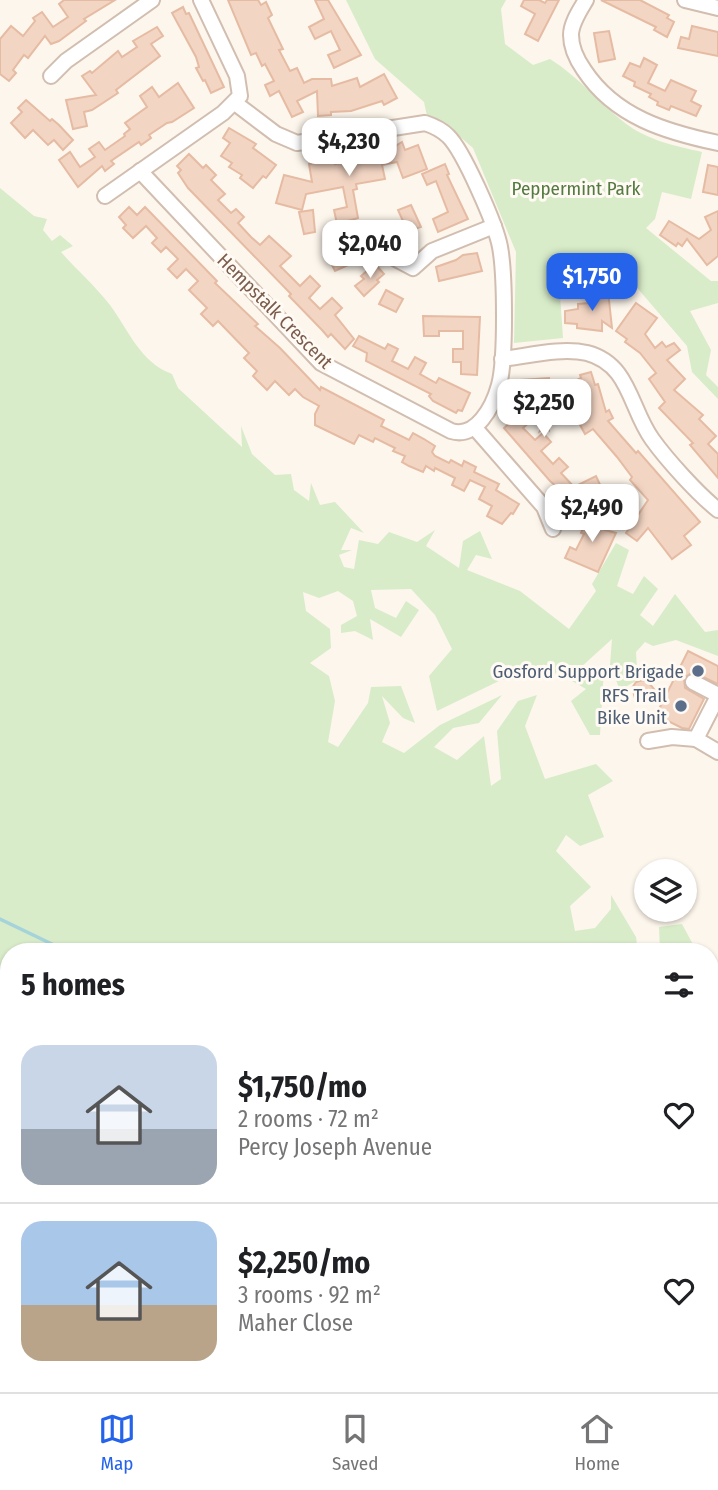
<!DOCTYPE html>
<html lang="en">
<head>
<meta charset="utf-8">
<style>
  :root { --surface:#fff; --page:#f2f2f2; --text:#202124; --muted:#757577; --line:#e0e0e0; --accent:#2563eb }
  body { margin:0; font-family:"Fira Sans Condensed",sans-serif; background:var(--page); color:var(--text); height:100vh; display:flex; flex-direction:column; font-size:26px; white-space:nowrap }
  * { box-sizing:border-box; margin:0 }
  p { font-size:23px; color:var(--muted) }
  .icon { flex:none; width:38px; height:38px; fill:none; stroke:currentColor; stroke-width:2; stroke-linecap:round; stroke-linejoin:round }
  .map { position:relative; flex:1; overflow:hidden }
  .side { position:absolute; left:0px; top:943px; width:719px; height:450px; display:flex; flex-direction:column; background:var(--surface); border-radius:28px 28px 0 0; box-shadow:0 2px 5px #0004 }
  .side>* { flex:none }
  .fabs { position:absolute; left:634px; top:859px; display:grid; gap:14px }
  .fabs a { display:grid; place-items:center; width:63px; height:63px; border-radius:50%; background:var(--surface); box-shadow:0 2px 5px #0004; font-size:35px }
  .price { position:absolute; translate:-50% -60px; padding:0 16px; border-radius:14px; background:#fff; color:#222; font-size:23px; line-height:46px; filter:drop-shadow(0 2px 4px #0008) }
  .price::after { content:''; position:absolute; left:50%; top:42px; width:21px; height:16px; margin-left:-10px; background:inherit; clip-path:polygon(0 0,100% 0,50% 100%) }
  .price.current { background:var(--accent); color:#fff }
  ul { padding:0; list-style:none }
  li { display:flex; align-items:center; gap:21px; height:175px; padding:0 21px }
  li+li { border-top:2px solid var(--line) }
  li span { display:grid; place-items:center; flex:none; width:196px; height:140px; border-radius:21px; color:#555 }
  li>.icon { margin-inline-start:auto }
  span .icon { width:84px; height:84px; fill:#fffc; stroke-width:1 }
  li b { font-size:30px }
  h2 { display:flex; justify-content:space-between; align-items:center; height:84px; padding:0 21px; font-size:30px }
  .tabs { display:flex; justify-content:space-around; align-items:center; height:98px; border-top:2px solid var(--line); background:var(--surface); font-size:19px; color:var(--muted) }
  .tabs a { display:grid; justify-items:center; gap:4px }
  .tabs .current { color:var(--accent) }
  .map>svg:first-child { display:block }
  .green { fill:#d8ecc9 }
  .lines { fill:none; stroke-linecap:round; stroke-linejoin:round }
  .stream { stroke:#a5d3da; stroke-width:3.5 }
  .building { fill:#f3d5c3; stroke:#e6bba3; stroke-width:2 }
  .minor-casing { stroke:#d1beb0; stroke-width:18 }
  .major-casing { stroke:#dad1cd; stroke-width:21 }
  .minor { stroke:#fff; stroke-width:14 }
  .major { stroke:#fbd9a5; stroke-width:18 }
  .service-dot { fill:#5c6f8a; stroke:#fffaf3; stroke-width:2.5 }
  .labels { text-anchor:middle; dominant-baseline:central; stroke-width:6; stroke-linejoin:round; paint-order:stroke }
  .park-label { font-size:19px; fill:#537a41; stroke:#fffaf3 }
  .street-label { font-size:19px; fill:#7a5c4d; stroke:#fffaf3 }
  .service-label { font-size:19px; fill:#4e5e75; stroke:#fffaf3; text-anchor:end }
</style>
</head>
<body>
<div class="map">
<svg width="718" height="1392" viewBox="0 0 718 1392">
  <rect width="100%" height="100%" fill="#fdf6ec"/>
  <g class="green">
    <path d="M346 0H506L501 9 505 44 533 65 550 59C579 77 598 102 625 123 647 140 675 146 702 152L691 199 662 192 655 219 646 228 711 281H718V303L690 311 711 350 706 375 718 387V399L692 372 687 346 627 276 588 275 560 294 563 338 514 343 516 252 473 148 443 122 427 116 424 102 375 59Z"/>
    <path d="M0 188 34 216 47 219 43 230 52 241 60 235 73 246 61 252C77 270 95 286 110 305 129 331 140 362 172 374L178 388 242 447 241 426 252 454 275 475 291 474 294 490 309 501 311 483 320 505 335 502 364 533 351 528 341 550H352L339 555 344 567 354 569 359 540 378 544 389 532 417 542 435 530 426 546 459 568 463 541 480 531 492 559 476 555 467 570 520 591 569 629 596 591 592 584 616 543 629 550 617 586 633 594 644 576 658 589 640 615 653 626 675 594 705 632 718 630V656L676 640 653 646 645 642 636 652 637 670 657 669 620 690 610 665 612 639 580 668 578 677 604 669 600 735H590L571 701 586 689 565 677 563 661 552 679 501 680 437 711 429 676 452 649 435 615 411 589 371 590 375 608 396 618 406 601 419 610 401 637 370 619 373 640 355 631 341 633V625L357 616 353 601 338 591 319 598 303 592 306 611 330 629 331 648 310 663 329 676 335 701 328 742 338 747 368 703 371 687 401 686 415 723 403 718 382 696 390 723 382 742 404 753 440 725 502 695 479 723 453 728 434 747 457 760 484 736 491 786 501 779 497 731 518 701 537 695 525 726 545 779 596 764 613 781 588 795 604 837 580 846 566 835 556 851 591 887 570 906 575 931 595 928 611 909V895L636 937 638 952H9V1384H459L446 1387 444 1392H0Z"/>
    <path d="M682 924 697 952H660L659 927Z"/>
    <path d="M718 1060V1392H491L484 1384H710V1069Z"/>
  </g>
  <g class="lines">
    <path class="stream" d="M0 919 56 946 76 952"/>
  </g>
  <g class="building">
    <path d="M64 0H115L84 19 86 21 59 41 51 44 45 36 28 58 24 55 13 70 16 73 9 81 0 74V39L11 26 23 36 35 21 33 18 42 12 53 27 68 17 59 4Z"/>
    <path d="M228 0H258L261 5 266 2 272 15 268 18 283 49 279 50 290 71 297 68 304 83 312 79H331L332 86 357 78 360 87 384 74 397 98 384 105 382 101 351 111 331 112V115L318 116 317 91 297 101 303 112 292 117 279 91 270 96 265 85 274 81 265 64 262 66 256 53 251 55Z"/>
    <path d="M315 0H328L361 55 334 68 328 55 340 50 331 31 315 39 309 27 324 19Z"/>
    <path d="M524 0H539L545 3 547 0H559L538 41 525 34 535 14 521 6Z"/>
    <path d="M601 0H640L669 15 667 18 674 22 667 37 654 30 656 27Z"/>
    <path d="M183 7 186 14 189 13 224 87 211 93 205 80 203 81 196 68 199 67 196 57 172 13Z"/>
    <path d="M692 26 718 32V56L678 48 681 37 689 39Z"/>
    <path d="M157 27 163 36 151 44 160 56 116 90 118 93 92 110 84 112 87 126 73 129 66 100 96 95 82 76 90 71 92 73 118 51 122 57 137 47 133 41Z"/>
    <path d="M609 31 615 59 599 62 594 33Z"/>
    <path d="M644 58 657 65 648 83 665 91 671 80 696 91 691 101 701 106 696 116 671 106 669 110 657 105 658 102 649 97 651 94 634 86 635 82 623 76 630 63 640 67Z"/>
    <path d="M178 83 194 108 172 122 167 123 149 135 151 138 141 145 139 142 111 161 114 164 105 171 102 166 78 187 59 160 70 152 80 167 95 157 89 149 99 142 105 150 125 136 124 134 130 129 125 123 147 107 140 96 152 87 159 97Z"/>
    <path d="M26 100 50 121 52 119 59 125 73 140 63 150 54 140 48 145 33 130 25 138 11 123 22 112 18 108Z"/>
    <path d="M229 128 256 144 253 148 276 165 266 178 263 176 253 188 240 178 242 175 229 167 232 163 221 156 230 143 223 138Z"/>
    <path d="M402 142 405 150 418 145 427 169 403 178 397 162 382 165 385 179 356 184 357 189 353 190 358 218 337 224 334 210 347 207 343 187 306 194 302 210 276 203 284 175 312 182 309 164 335 160V164L367 158 366 153 392 148Z"/>
    <path d="M189 154 203 168 206 165 216 175 211 180 225 194 218 200 231 213 236 209 244 217 238 223 251 237 260 245 269 236 291 256 280 266 300 286 310 276 320 286 309 298 320 309 332 298 342 308 335 315 354 339 345 349 331 334 328 337 322 330 289 296 291 294 188 188 178 173 181 170 177 166Z"/>
    <path d="M445 164 449 174 447 175 468 219 438 232 433 219 448 212 436 181 427 185 422 174Z"/>
    <path d="M708 165 718 167V195L703 192Z"/>
    <path d="M411 205 421 227 400 234 395 224 403 221 398 210Z"/>
    <path d="M129 207 137 215 145 207 217 281 215 283 258 324 255 326 280 348 320 390 321 387 384 420 381 426 409 440 413 433 424 439 435 446 432 452 435 456 449 463 451 460 462 466 464 461 476 467 474 472 499 484 496 490 519 504 513 514 511 513 502 524 487 516 492 506 479 499 485 487 470 480 464 491 452 485 455 478 435 468 434 471 426 466 423 472 409 466 402 462 405 456 393 451 395 448 375 438 373 442 359 435 354 444 315 425V414L319 406 303 397 295 389 289 395 275 381 267 390 253 376 257 371 244 358 249 353 218 321 213 326 201 314 207 308 189 290 198 281 186 269 177 278 168 269 178 259 166 247 161 252 152 243 157 238 146 226 133 238 123 228 126 225 119 217Z"/>
    <path d="M313 210 315 232 304 234 299 212Z"/>
    <path d="M718 211V256L707 265 687 239 682 246 678 243 676 246 660 235 669 221 699 239 711 230 705 217Z"/>
    <path d="M355 233 366 257 335 271 329 259 344 252 339 240Z"/>
    <path d="M477 253 482 271 439 281 436 267 456 260 463 255Z"/>
    <path d="M375 264 384 274 377 280 379 282 364 296 355 286 364 279 361 276Z"/>
    <path d="M386 290 403 299 396 312 379 304Z"/>
    <path d="M608 291 612 328 602 321V331L577 328V324L565 323V311L578 309V304L589 303V292Z"/>
    <path d="M636 303 657 318 645 334 655 348 662 342 666 347 674 343 680 350 667 360 685 379 674 390 703 415 699 419 716 436 708 444 718 454V478L690 445 693 443 659 408 665 402 649 379 656 373 640 353 625 342 627 339 616 331Z"/>
    <path d="M423 316 480 317 477 375 461 374V362H453V349H463V331H439V336H424Z"/>
    <path d="M359 336 385 349 388 344 398 349 392 361 408 369 415 357 426 363 420 374 436 383 439 378 470 393 462 411 458 410 456 413 433 401 429 396 431 394 366 361 367 353 353 346Z"/>
    <path d="M591 372 595 385 598 384 606 412 609 410 613 418 608 421 636 453 638 451 700 522 684 536 691 545 672 559 648 528 637 541 626 533 648 500 630 480 632 477 617 457 593 429 585 434 573 412 565 386 581 378 580 375Z"/>
    <path d="M549 378V414L553 408 559 415 549 425V430L546 427 540 431 543 424 536 416 523 428 535 440 543 433 551 442 541 451 553 464 559 458 568 467 561 473 574 487 596 476 602 489 583 496 587 505 576 510 561 485 558 488 550 481 504 428 532 403H512V391H519L520 380Z"/>
    <path d="M584 513 595 517 594 521 607 525 605 530 616 533 598 572 565 558 570 547 576 550 584 534 581 533 584 525 580 524Z"/>
    <path d="M688 651 718 666V684L693 672 684 678 685 688 704 699 689 729 682 728 656 715Z"/>
    <path d="M643 680 649 683 659 695 644 701 635 698 632 688 636 682Z"/>
  </g>
  <g class="lines">
    <defs>
      <g id="minor">
        <path d="M586 0C580 10 571 23 571 35 571 47 577 60 584 70 615 117 666 132 718 143"/>
        <path d="M685 0 718 8"/>
        <path d="M51 76 66 61 152 0"/>
        <path d="M140 171 321 363 451 431C476 439 493 407 499 385 506 359 505 274 500 247 496 225 463 150 448 136 441 129 434 126 425 123L297 143 276 134 235 103"/>
        <path d="M105 196 223 113 240 96 237 76 201 0"/>
        <path d="M376 229 396 259 413 268 432 251 494 226"/>
        <path d="M502 359C528 356 561 347 587 353 630 364 630 409 652 439 667 460 698 494 718 510"/>
        <path d="M475 428 544 507 553 529"/>
        <path d="M693 682 718 695"/>
        <path d="M718 696 696 739 718 752"/>
        <path d="M648 741 672 737 696 739"/>
      </g>
      <g id="major">
        <path d="M710 1059 718 1049"/>
        <path d="M468 1392 473 1384"/>
      </g>
    </defs>
    <use href="#minor" class="minor-casing"/>
    <use href="#major" class="major-casing"/>
    <use href="#minor" class="minor"/>
    <use href="#major" class="major"/>
  </g>
  <g class="service-dot">
    <circle cx="698" cy="671" r="7"/>
    <circle cx="681" cy="706" r="7"/>
  </g>
  <g class="labels">
    <g class="park-label">
      <text x="576" y="188">Peppermint Park</text>
    </g>
    <g class="street-label">
      <text transform="translate(275 311) rotate(45)">Hempstalk Crescent</text>
    </g>
    <g class="service-label">
      <text x="684" y="671">Gosford Support Brigade</text>
      <text x="667" y="695">RFS Trail<tspan x="667" dy="22">Bike Unit</tspan></text>
    </g>
  </g>
</svg>
<div class="fabs">
<a><svg class="icon" aria-label="layers" viewBox="0 0 24 24"><path d="M12 4l9 5-9 5-9-5zM3 14l9 5 9-5"/></svg></a>
</div>
<b class="price" style="left:349px;top:178px">$4,230</b>
<b class="price" style="left:370px;top:280px">$2,040</b>
<b class="price current" style="left:592px;top:313px">$1,750</b>
<b class="price" style="left:544px;top:439px">$2,250</b>
<b class="price" style="left:592px;top:544px">$2,490</b>
<section class="side">
<h2>5 homes<svg class="icon" aria-label="filters" viewBox="0 0 24 24"><path d="M4 7h16M4 17h16"/><circle cx="9" cy="7" r="2"/><circle cx="15" cy="17" r="2"/></svg></h2>
<ul>
<li><span style="background:linear-gradient(#c9d6e8 60%,#9aa5b1 0)"><svg class="icon" aria-label="home" viewBox="0 0 24 24"><path d="M3 11l9-7 9 7M6 9v11h12V9"/></svg></span><div><b>$1,750/mo</b><p>2 rooms · 72 m²</p><p>Percy Joseph Avenue</p></div><svg class="icon" aria-label="heart" viewBox="0 0 24 24"><path d="M12 20l-8-8c-3-5 5-10 8-4 3-6 11-1 8 4z"/></svg></li>
<li><span style="background:linear-gradient(#a9c7e8 60%,#b9a48a 0)"><svg class="icon" aria-label="home" viewBox="0 0 24 24"><path d="M3 11l9-7 9 7M6 9v11h12V9"/></svg></span><div><b>$2,250/mo</b><p>3 rooms · 92 m²</p><p>Maher Close</p></div><svg class="icon" aria-label="heart" viewBox="0 0 24 24"><path d="M12 20l-8-8c-3-5 5-10 8-4 3-6 11-1 8 4z"/></svg></li>
</ul>
</section>
</div>
<nav class="tabs">
<a class="current"><svg class="icon" aria-label="map" viewBox="0 0 24 24"><path d="M3 6l6-2 6 2 6-2v14l-6 2-6-2-6 2zM9 4v14M15 6v14"/></svg>Map</a>
<a><svg class="icon" aria-label="saved" viewBox="0 0 24 24"><path d="M7 4h10v16l-5-4-5 4z"/></svg>Saved</a>
<a><svg class="icon" aria-label="home" viewBox="0 0 24 24"><path d="M3 11l9-7 9 7M6 9v11h12V9"/></svg>Home</a>
</nav>
</body>
</html>
